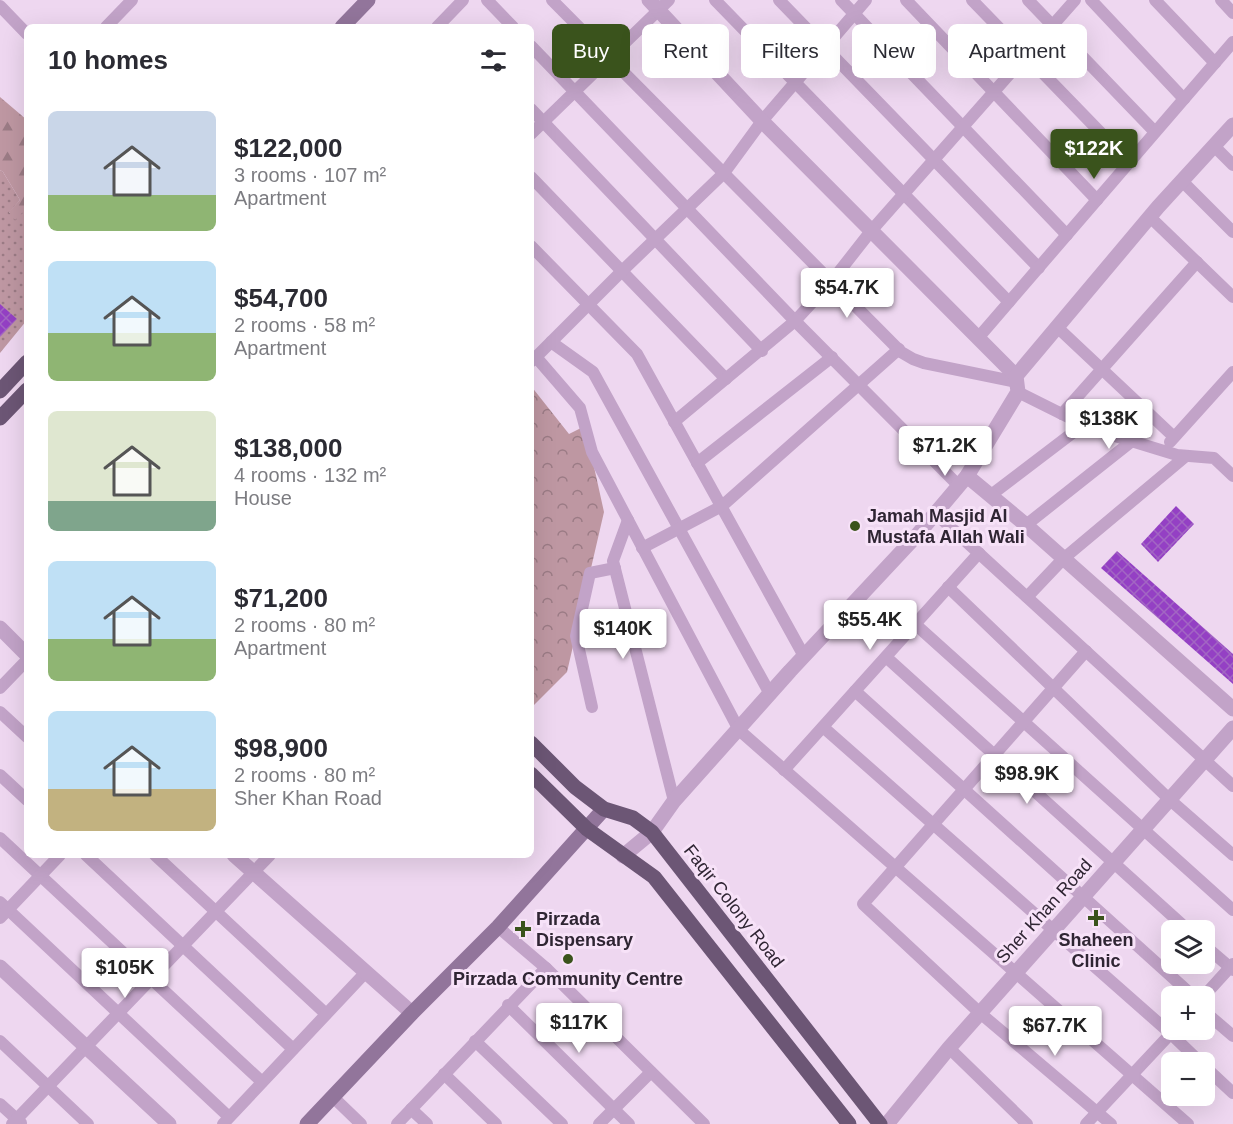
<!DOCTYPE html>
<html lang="en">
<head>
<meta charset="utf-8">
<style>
  :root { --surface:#fff; --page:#f2f2f3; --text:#2b2b33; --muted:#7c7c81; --accent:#3a531c }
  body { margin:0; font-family:Helvetica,sans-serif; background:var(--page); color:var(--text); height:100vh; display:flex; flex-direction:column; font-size:22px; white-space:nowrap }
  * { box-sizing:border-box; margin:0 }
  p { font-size:20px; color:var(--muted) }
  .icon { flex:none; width:33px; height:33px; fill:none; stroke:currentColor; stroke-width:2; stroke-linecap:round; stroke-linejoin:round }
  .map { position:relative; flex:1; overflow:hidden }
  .details { position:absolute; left:24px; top:24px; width:510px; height:834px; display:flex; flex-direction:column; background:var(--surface); border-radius:9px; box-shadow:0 6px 24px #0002 }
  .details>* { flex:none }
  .guide { position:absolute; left:552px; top:24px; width:570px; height:54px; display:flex; gap:12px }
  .controls { position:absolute; left:1161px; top:920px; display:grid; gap:12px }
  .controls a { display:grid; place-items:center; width:54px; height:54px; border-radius:9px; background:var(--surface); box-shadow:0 6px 24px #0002; font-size:30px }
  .price { position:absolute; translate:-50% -51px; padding:0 14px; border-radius:6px; background:#fff; color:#222; font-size:20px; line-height:39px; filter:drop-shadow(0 2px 3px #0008) }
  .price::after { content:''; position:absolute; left:50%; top:36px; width:18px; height:14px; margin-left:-9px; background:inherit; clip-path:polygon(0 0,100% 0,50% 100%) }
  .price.active { background:var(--accent); color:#fff }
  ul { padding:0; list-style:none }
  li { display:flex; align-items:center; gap:18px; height:150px; padding:0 24px }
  li span { display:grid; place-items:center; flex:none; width:168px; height:120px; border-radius:9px; color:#555 }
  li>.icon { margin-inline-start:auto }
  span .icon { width:72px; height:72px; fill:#fffc; stroke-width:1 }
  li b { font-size:26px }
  h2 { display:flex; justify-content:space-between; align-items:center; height:72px; padding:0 24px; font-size:26px }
  .tag { padding:0 21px; border-radius:9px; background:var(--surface); box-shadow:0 6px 24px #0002; font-size:21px; line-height:54px }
  .tag.active { background:var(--accent); color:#fff }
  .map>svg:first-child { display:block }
  .grass { fill:url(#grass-dots) }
  .forest { fill:url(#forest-firs) }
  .park { fill:url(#park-crowns) }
  .building { fill:url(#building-cross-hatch) }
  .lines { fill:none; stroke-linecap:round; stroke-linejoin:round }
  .minor { stroke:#c2a3c8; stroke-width:12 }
  .tertiary { stroke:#c2a3c8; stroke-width:15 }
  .secondary { stroke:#92759b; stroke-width:15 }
  .primary { stroke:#6c5675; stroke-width:15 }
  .poi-dot { fill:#3a531c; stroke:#f7e2f8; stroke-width:2 }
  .labels { text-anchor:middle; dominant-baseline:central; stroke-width:6; stroke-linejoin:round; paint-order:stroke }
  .poi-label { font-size:18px; font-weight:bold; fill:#2f2533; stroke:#f7e2f8; text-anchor:start }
  .street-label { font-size:18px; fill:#2f2533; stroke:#f7e2f8 }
</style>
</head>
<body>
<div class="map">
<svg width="1233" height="1124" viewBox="0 0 1233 1124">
  <defs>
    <pattern id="grass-dots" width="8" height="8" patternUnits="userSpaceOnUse" patternTransform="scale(1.5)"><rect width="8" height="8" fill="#be97a2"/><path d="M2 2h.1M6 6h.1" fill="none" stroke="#9b7b85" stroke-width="1.8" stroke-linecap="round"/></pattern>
    <pattern id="forest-firs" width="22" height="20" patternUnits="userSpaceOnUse" patternTransform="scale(1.5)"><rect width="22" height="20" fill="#be97a2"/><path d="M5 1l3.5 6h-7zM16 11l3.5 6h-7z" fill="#9b7b85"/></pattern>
    <pattern id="park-crowns" width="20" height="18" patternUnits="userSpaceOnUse" patternTransform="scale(1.5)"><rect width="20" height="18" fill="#be97a2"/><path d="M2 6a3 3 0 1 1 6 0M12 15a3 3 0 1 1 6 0" fill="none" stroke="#9b7b85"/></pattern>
    <pattern id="building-cross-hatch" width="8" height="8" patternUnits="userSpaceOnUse" patternTransform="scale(1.5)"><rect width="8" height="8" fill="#9440c4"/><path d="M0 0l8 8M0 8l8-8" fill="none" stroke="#a266c3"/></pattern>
  </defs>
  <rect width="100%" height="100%" fill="#eed7f0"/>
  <path class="grass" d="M0 170 3 172 20 200 9 213 25 210 27 215V320L0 353Z"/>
  <path class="forest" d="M0 97 27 120V215L25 210 15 220 9 212 20 200 3 172 0 170Z"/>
  <path class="park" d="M531 386 569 434 585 426 604 512 567 672 531 708Z"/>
  <g class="building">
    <path d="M0 304 17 319 0 337Z"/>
    <path d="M1176 506 1194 524 1158 562 1141 544Z"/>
    <path d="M1117 551 1233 654V684L1101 568Z"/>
  </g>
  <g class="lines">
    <g class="minor">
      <path d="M487 0 513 27"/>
      <path d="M552 0 901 352 913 359 924 363 1017 382"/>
      <path d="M715 0 1009 302"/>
      <path d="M779 0 1039 268"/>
      <path d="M841 0 1067 235"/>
      <path d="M906 0 1097 200"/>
      <path d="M972 0 1129 162"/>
      <path d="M1028 0 1155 132"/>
      <path d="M1091 0 1184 99"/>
      <path d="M1155 0 1215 63"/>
      <path d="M1221 0 1233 13"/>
      <path d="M0 6 27 34"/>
      <path d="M106 27 132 0"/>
      <path d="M437 27 463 0"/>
      <path d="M531 46 795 321 959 486"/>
      <path d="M531 109 762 351"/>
      <path d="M531 134 669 0"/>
      <path d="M1214 146 1233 165"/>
      <path d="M531 177 726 379"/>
      <path d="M1182 181 1233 232"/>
      <path d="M1150 217 1233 297"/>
      <path d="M531 246 637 354 804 656"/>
      <path d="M1057 327 1174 437"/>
      <path d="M978 338 1233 42"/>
      <path d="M551 342 593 372 770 694"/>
      <path d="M536 357 580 408 592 452 739 730 1188 1124"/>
      <path d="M532 361 621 272 724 173 762 121 866 0"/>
      <path d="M1018 392 1092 429 1177 455 1214 458 1233 476"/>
      <path d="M1062 414 1197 262"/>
      <path d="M674 422 795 321 831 282 871 231 1075 0"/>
      <path d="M1170 442 1233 372"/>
      <path d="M697 463 832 357"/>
      <path d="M991 495 1083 425"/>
      <path d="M935 513 1233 786"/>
      <path d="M628 520 613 561 674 801"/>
      <path d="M1026 525 1132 441"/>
      <path d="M642 548 722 506 899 349"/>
      <path d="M948 587 1169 799 1233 855"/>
      <path d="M1027 597 1063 559 1186 456"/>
      <path d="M915 624 1233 910"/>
      <path d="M1086 651 863 904 980 1013 1111 1124"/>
      <path d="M886 657 1188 930"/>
      <path d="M0 688 27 660"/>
      <path d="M855 691 1193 996"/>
      <path d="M592 707 576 636 590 573 615 568"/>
      <path d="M0 712 27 737"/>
      <path d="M823 727 1171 1034 1200 1062"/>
      <path d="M784 770 979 553"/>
      <path d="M0 775 27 800"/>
      <path d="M0 838 262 1082"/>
      <path d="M86 855 293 1049"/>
      <path d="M155 855 326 1014"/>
      <path d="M0 902 229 1117"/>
      <path d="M0 918 60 855"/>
      <path d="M498 927 546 968 704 1124"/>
      <path d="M1204 945 1233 970"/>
      <path d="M1204 996 1233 964"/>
      <path d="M508 1005 629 1124"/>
      <path d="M1204 1011 1233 1036"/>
      <path d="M0 1041 88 1124"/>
      <path d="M475 1041 562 1124"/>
      <path d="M949 1048 1027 1124"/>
      <path d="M1204 1066 1233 1093"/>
      <path d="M444 1074 496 1124"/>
      <path d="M333 1097 361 1124"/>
      <path d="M0 1104 21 1123"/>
      <path d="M411 1109 427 1124"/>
      <path d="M12 1124 270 855"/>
      <path d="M223 1124 366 972"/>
      <path d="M397 1124 546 968"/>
      <path d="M599 1124 651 1072"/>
      <path d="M1086 1124 1175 1029"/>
    </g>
    <g class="tertiary">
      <path d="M649 0 762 121 1016 376"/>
      <path d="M967 476 1026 525 1233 709"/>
      <path d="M0 628 27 655"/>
      <path d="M234 855 412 1013"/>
      <path d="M623 856 652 832 674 801 790 671 918 534 967 476 1018 392 1016 376 1158 207 1233 125"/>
      <path d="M0 967 169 1124"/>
      <path d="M887 1124 949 1048 1233 728"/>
    </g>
    <g class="secondary">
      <path d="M342 27 368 0"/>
      <path d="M307 1124 412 1013 498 927 604 809"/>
    </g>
    <g class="primary">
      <path d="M0 391 27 362"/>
      <path d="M0 418 27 390"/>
      <path d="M531 743 575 787 604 809 633 818 652 832 880 1124"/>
      <path d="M531 774 587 829 654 877 849 1124"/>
    </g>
  </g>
  <g class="poi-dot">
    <circle cx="855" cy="526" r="6"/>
    <path d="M1093 909h6v6h6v6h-6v6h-6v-6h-6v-6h6z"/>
    <path d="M520 920h6v6h6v6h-6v6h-6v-6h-6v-6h6z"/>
    <circle cx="568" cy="959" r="6"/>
  </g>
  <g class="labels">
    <g class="poi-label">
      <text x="867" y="516">Jamah Masjid Al<tspan x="867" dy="21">Mustafa Allah Wali</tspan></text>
      <text x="536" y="919">Pirzada<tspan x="536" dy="21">Dispensary</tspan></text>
      <text x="1096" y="940" text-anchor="middle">Shaheen<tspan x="1096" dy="21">Clinic</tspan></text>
      <text x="568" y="979" text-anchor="middle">Pirzada Community Centre</text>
    </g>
    <g class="street-label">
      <text transform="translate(734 906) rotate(52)">Faqir Colony Road</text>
      <text transform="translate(1044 911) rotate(-48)">Sher Khan Road</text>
    </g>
  </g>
</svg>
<div class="controls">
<a><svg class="icon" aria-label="layers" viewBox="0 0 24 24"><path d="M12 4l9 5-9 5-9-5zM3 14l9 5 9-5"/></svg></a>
<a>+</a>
<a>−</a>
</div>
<b class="price active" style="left:1094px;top:180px">$122K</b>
<b class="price" style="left:847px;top:319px">$54.7K</b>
<b class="price" style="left:1109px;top:450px">$138K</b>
<b class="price" style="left:945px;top:477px">$71.2K</b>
<b class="price" style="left:870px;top:651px">$55.4K</b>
<b class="price" style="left:623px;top:660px">$140K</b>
<b class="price" style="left:1027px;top:805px">$98.9K</b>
<b class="price" style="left:125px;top:999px">$105K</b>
<b class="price" style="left:579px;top:1054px">$117K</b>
<b class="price" style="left:1055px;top:1057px">$67.7K</b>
<div class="guide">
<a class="tag active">Buy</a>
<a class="tag">Rent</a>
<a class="tag">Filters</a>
<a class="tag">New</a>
<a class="tag">Apartment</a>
</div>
<section class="details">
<h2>10 homes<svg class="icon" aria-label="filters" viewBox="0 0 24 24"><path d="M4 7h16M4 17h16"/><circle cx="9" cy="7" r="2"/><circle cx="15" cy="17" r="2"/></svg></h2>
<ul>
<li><span style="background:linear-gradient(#c9d6e8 70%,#8fb573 0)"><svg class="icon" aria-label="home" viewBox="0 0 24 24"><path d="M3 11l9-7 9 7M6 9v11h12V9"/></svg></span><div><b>$122,000</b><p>3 rooms · 107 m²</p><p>Apartment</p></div></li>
<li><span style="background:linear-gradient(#bfe0f5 60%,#8fb573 0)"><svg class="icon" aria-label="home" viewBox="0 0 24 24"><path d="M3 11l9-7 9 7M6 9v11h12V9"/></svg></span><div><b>$54,700</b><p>2 rooms · 58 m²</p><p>Apartment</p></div></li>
<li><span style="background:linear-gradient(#dfe7d0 75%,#7fa58c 0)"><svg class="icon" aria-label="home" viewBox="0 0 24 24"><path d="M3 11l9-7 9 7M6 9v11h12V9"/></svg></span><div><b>$138,000</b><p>4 rooms · 132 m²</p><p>House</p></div></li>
<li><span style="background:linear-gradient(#bfe0f5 65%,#8fb573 0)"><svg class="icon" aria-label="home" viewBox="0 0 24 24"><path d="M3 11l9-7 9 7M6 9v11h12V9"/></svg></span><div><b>$71,200</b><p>2 rooms · 80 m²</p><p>Apartment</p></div></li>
<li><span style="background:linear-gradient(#bfe0f5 65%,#c2b280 0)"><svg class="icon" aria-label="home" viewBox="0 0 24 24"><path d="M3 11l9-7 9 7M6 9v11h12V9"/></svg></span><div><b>$98,900</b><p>2 rooms · 80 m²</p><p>Sher Khan Road</p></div></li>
</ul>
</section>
</div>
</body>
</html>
